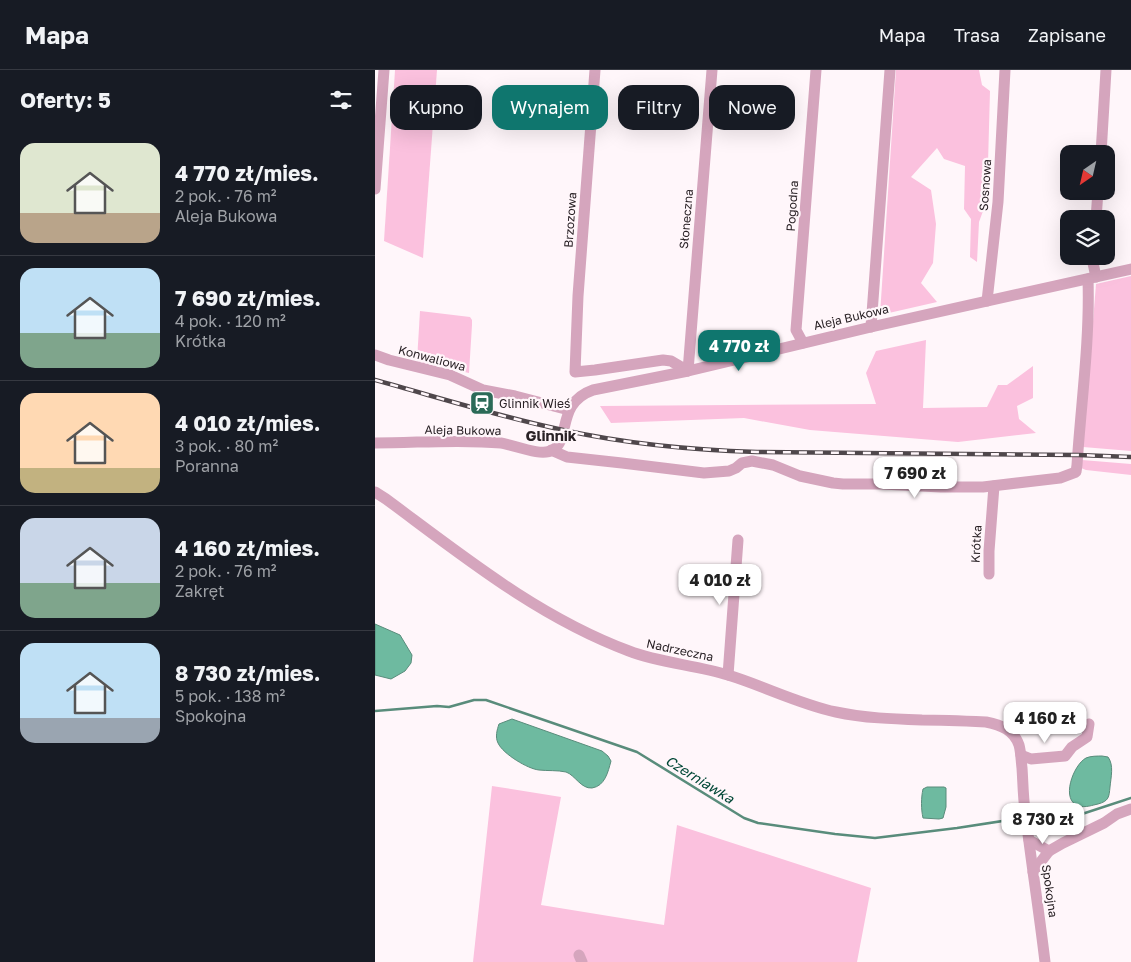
<!DOCTYPE html>
<html lang="pl">
<head>
<meta charset="utf-8">
<style>
  :root { --surface:#171b24; --page:#20242c; --text:#f1f3f6; --muted:#9ea1a6; --line:#363941; --accent:#0f766e }
  body { margin:0; font-family:"Golos Text",sans-serif; background:var(--page); color:var(--text); height:100vh; display:flex; flex-direction:column; font-size:19px; white-space:nowrap }
  * { box-sizing:border-box; margin:0 }
  p { font-size:16px; color:var(--muted) }
  .icon { flex:none; width:28px; height:28px; fill:none; stroke:currentColor; stroke-width:2; stroke-linecap:round; stroke-linejoin:round }
  .map { position:relative; flex:1; overflow:hidden }
  .details { display:flex; flex-direction:column; background:var(--surface); width:375px }
  .details>* { flex:none }
  .hud { position:absolute; left:15px; top:15px; width:475px; height:45px; display:flex; gap:10px }
  .needle { width:32px; rotate:214deg }
  .tools { position:absolute; left:685px; top:75px; display:grid; gap:10px }
  .tools a { display:grid; place-items:center; width:55px; height:55px; border-radius:10px; background:var(--surface); box-shadow:0 5px 20px #0002; font-size:25px }
  .price { position:absolute; translate:-50% -42px; padding:0 11px; border-radius:10px; background:#fff; color:#222; font-size:16px; line-height:32px; filter:drop-shadow(0 1px 2px #0008) }
  .price::after { content:''; position:absolute; left:50%; top:30px; width:15px; height:11px; margin-left:-8px; background:inherit; clip-path:polygon(0 0,100% 0,50% 100%) }
  .price.active { background:var(--accent); color:#fff }
  ul { padding:0; list-style:none }
  li { display:flex; align-items:center; gap:15px; height:125px; padding:0 20px }
  li+li { border-top:1px solid var(--line) }
  li span { display:grid; place-items:center; flex:none; width:140px; height:100px; border-radius:15px; color:#555 }
  li>.icon { margin-inline-start:auto }
  span .icon { width:60px; height:60px; fill:#fffc; stroke-width:1 }
  li b { font-size:21px }
  h2 { display:flex; justify-content:space-between; align-items:center; height:60px; padding:0 20px; font-size:21px }
  .pill { padding:0 18px; border-radius:15px; background:var(--surface); box-shadow:0 5px 20px #0002; font-size:18px; line-height:45px }
  .pill.active { background:var(--accent); color:#fff }
  header { display:flex; align-items:center; gap:30px; box-sizing:border-box; height:70px; padding:0 25px; background:var(--surface); border-bottom:1px solid var(--line) }
  header strong { font-size:24px }
  nav { display:flex; gap:28px; margin-inline-start:auto; font-size:18px }
  main { display:flex; flex:1; min-height:0 }
  .map>svg:first-child { display:block }
  .green { fill:#fbc1de }
  .water { fill:#6ebaa0; stroke:#598c7b }
  .lines { fill:none; stroke-linecap:round; stroke-linejoin:round }
  .stream { stroke:#598c7b; stroke-width:2.5 }
  .minor { stroke:#d5a5bd; stroke-width:11 }
  .rail-casing { stroke:#4f474b; stroke-width:4.5 }
  .rail { stroke:#fff6fa; stroke-width:2.5; stroke-dasharray:8; stroke-linecap:butt }
  .labels { text-anchor:middle; dominant-baseline:central; stroke-width:4.5; stroke-linejoin:round; paint-order:stroke }
  .street-label { font-size:12px; fill:#292125; stroke:#fff6fa }
  .poi-label { font-size:12px; fill:#292125; stroke:#fff6fa; text-anchor:start }
  .water-label { font-size:14px; font-style:italic; fill:#014736; stroke:#fff6fa }
  .quarter-label { font-size:15px; font-weight:bold; fill:#292125; stroke:#fff6fa }
</style>
</head>
<body>
<header>
<strong>Mapa</strong>
<nav><a>Mapa</a><a>Trasa</a><a>Zapisane</a></nav>
</header>
<main>
<section class="details">
<h2>Oferty: 5<svg class="icon" aria-label="filters" viewBox="0 0 24 24"><path d="M4 7h16M4 17h16"/><circle cx="9" cy="7" r="2"/><circle cx="15" cy="17" r="2"/></svg></h2>
<ul>
<li><span style="background:linear-gradient(#dfe7d0 70%,#b9a48a 0)"><svg class="icon" aria-label="home" viewBox="0 0 24 24"><path d="M3 11l9-7 9 7M6 9v11h12V9"/></svg></span><div><b>4 770 zł/mies.</b><p>2 pok. · 76 m²</p><p>Aleja Bukowa</p></div></li>
<li><span style="background:linear-gradient(#bfe0f5 65%,#7fa58c 0)"><svg class="icon" aria-label="home" viewBox="0 0 24 24"><path d="M3 11l9-7 9 7M6 9v11h12V9"/></svg></span><div><b>7 690 zł/mies.</b><p>4 pok. · 120 m²</p><p>Krótka</p></div></li>
<li><span style="background:linear-gradient(#ffd9b3 75%,#c2b280 0)"><svg class="icon" aria-label="home" viewBox="0 0 24 24"><path d="M3 11l9-7 9 7M6 9v11h12V9"/></svg></span><div><b>4 010 zł/mies.</b><p>3 pok. · 80 m²</p><p>Poranna</p></div></li>
<li><span style="background:linear-gradient(#c9d6e8 65%,#7fa58c 0)"><svg class="icon" aria-label="home" viewBox="0 0 24 24"><path d="M3 11l9-7 9 7M6 9v11h12V9"/></svg></span><div><b>4 160 zł/mies.</b><p>2 pok. · 76 m²</p><p>Zakręt</p></div></li>
<li><span style="background:linear-gradient(#bfe0f5 75%,#9aa5b1 0)"><svg class="icon" aria-label="home" viewBox="0 0 24 24"><path d="M3 11l9-7 9 7M6 9v11h12V9"/></svg></span><div><b>8 730 zł/mies.</b><p>5 pok. · 138 m²</p><p>Spokojna</p></div></li>
</ul>
</section>
<div class="map">
<svg width="756" height="892" viewBox="0 0 756 892">
  <rect width="100%" height="100%" fill="#fff6fa"/>
  <g class="green">
    <path d="M20 0H62L48 188 9 171Z"/>
    <path d="M521 0H604L607 15 615 21 612 130 604 152 602 192 595 187 596 149 589 139 590 96 569 89 562 78 536 107 556 120 561 154 558 193 546 213 562 232 505 245Z"/>
    <path d="M756 206V381L708 377 721 214Z"/>
    <path d="M45 241 95 247 97 250V255L94 303 42 291Z"/>
    <path d="M551 270 548 338 612 337 623 315H632L658 296V328L642 336 644 349 661 363 583 372 435 360 369 348 236 353 225 336 501 334 491 303 501 281Z"/>
    <path d="M707 390 756 394V405L711 400 706 398Z"/>
    <path d="M117 716 186 727 166 835 289 855 302 755 496 818 482 892H98Z"/>
  </g>
  <g class="water">
    <path d="M0 554 25 565 37 585 36 593 30 601 16 609 0 605Z"/>
    <path d="M137 649 227 681 233 686 236 691C233 702 230 716 217 718 206 719 200 705 191 702 182 700 173 701 164 700 153 699 128 684 123 673 120 667 122 660 124 654Z"/>
    <path d="M727 686 733 687C739 695 736 707 735 717 734 727 734 731 723 734 718 735 710 738 704 736 685 731 698 695 711 688 715 686 723 686 727 686Z"/>
    <path d="M552 717H569L571 718V737L568 748 564 749 548 748C546 739 546 728 548 719Z"/>
  </g>
  <g class="lines">
    <g class="stream">
      <path d="M0 641 62 636 74 637 99 630H111L262 682 369 748 383 753 460 764 500 768 582 758 647 748"/>
      <path d="M656 747H684L707 744 756 728"/>
    </g>
    <g class="minor">
      <path d="M220 0 203 226 200 302 220 300 288 290 296 291 313 301 337 0"/>
      <path d="M726 84 731 0"/>
      <path d="M0 119 9 0"/>
      <path d="M721 149 723 121"/>
      <path d="M718 186V193L721 207"/>
      <path d="M612 231 623 132 630 0"/>
      <path d="M496 257 515 0"/>
      <path d="M428 273 421 260 441 0"/>
      <path d="M0 285 14 290 75 305 108 320 140 326 194 340"/>
      <path d="M0 373C42 373 84 369 126 373 139 375 166 387 178 380 196 369 181 333 218 320L313 301 496 257 756 199"/>
      <path d="M176 380 192 387 247 393 329 403 354 401 361 398 367 393 377 391 398 395 425 406 458 413 468 414H507L566 417H608L685 408 701 402 702 395C706 333 715 271 713 209"/>
      <path d="M0 422 11 429C88 486 163 547 254 581 285 593 321 595 353 605 389 616 424 634 461 642 489 648 518 649 547 650 568 650 590 651 611 652 626 655 639 660 644 675 646 682 646 690 647 698 648 712 648 726 650 740 656 791 664 841 670 892"/>
      <path d="M614 504V481L619 416"/>
      <path d="M353 605 363 470"/>
      <path d="M646 685 656 689 690 686 697 677 712 667 714 654"/>
      <path d="M654 770 674 781 688 773 729 753 742 744 756 739"/>
      <path d="M658 802 674 781"/>
      <path d="M204 885 207 892"/>
    </g>
    <defs>
      <path id="rail" d="M0 310C62 327 125 347 188 360 252 374 317 380 382 382L703 385 756 387"/>
    </defs>
    <use href="#rail" class="rail-casing"/>
    <use href="#rail" class="rail"/>
  </g>
  <defs>
    <symbol id="station-square" viewBox="-11 -11 22 22"><rect x="-9" y="-9" width="18" height="18" rx="4" fill="#2b6a57" stroke="#fff6fa"/><path d="M-3-6H3Q5-6 5-4V2Q5 4 3 4L4.5 6H3L1.5 4h-3L-3 6H-4.5L-3 4Q-5 4-5 2V-4Q-5-6-3-6ZM-3.5-4v3h7v-3ZM-3.5 1v1.5H-2V1ZM2 1v1.5H3.5V1Z" fill="#fff"/></symbol>
  </defs>
  <g fill-rule="evenodd">
    <use href="#station-square" x="93" y="319" width="28" height="28"/>
  </g>
  <g class="labels">
    <g class="street-label">
      <text transform="translate(610 115) rotate(-86)">Sosnowa</text>
      <text transform="translate(417 136) rotate(-86)">Pogodna</text>
      <text transform="translate(311 149) rotate(-85)">Słoneczna</text>
      <text transform="translate(195 150) rotate(-86)">Brzozowa</text>
      <text transform="translate(476 247) rotate(-13)">Aleja Bukowa</text>
      <text transform="translate(57 288) rotate(15)">Konwaliowa</text>
      <text transform="translate(88 360) rotate(1)">Aleja Bukowa</text>
      <text transform="translate(601 474) rotate(-87)">Krótka</text>
      <text transform="translate(305 580) rotate(12)">Nadrzeczna</text>
      <text transform="translate(675 821) rotate(82)">Spokojna</text>
    </g>
    <g class="poi-label">
      <text x="124" y="333">Glinnik Wieś</text>
    </g>
    <g class="water-label">
      <text transform="translate(325 709) rotate(32)">Czerniawka</text>
    </g>
    <g class="quarter-label">
      <text x="176" y="365">Glinnik</text>
    </g>
  </g>
</svg>
<div class="tools">
<a><svg class="needle" viewBox="-14 -14 28 28"><path d="M0-13l5 13h-10z" fill="#e53935"/><path d="M0 13l5-13h-10z" fill="#9ea1a6"/></svg></a>
<a><svg class="icon" aria-label="layers" viewBox="0 0 24 24"><path d="M12 4l9 5-9 5-9-5zM3 14l9 5 9-5"/></svg></a>
</div>
<b class="price active" style="left:364px;top:302px">4 770 zł</b>
<b class="price" style="left:540px;top:429px">7 690 zł</b>
<b class="price" style="left:345px;top:536px">4 010 zł</b>
<b class="price" style="left:670px;top:674px">4 160 zł</b>
<b class="price" style="left:668px;top:775px">8 730 zł</b>
<div class="hud">
<a class="pill">Kupno</a>
<a class="pill active">Wynajem</a>
<a class="pill">Filtry</a>
<a class="pill">Nowe</a>
</div>
</div>
</main>
</body>
</html>
